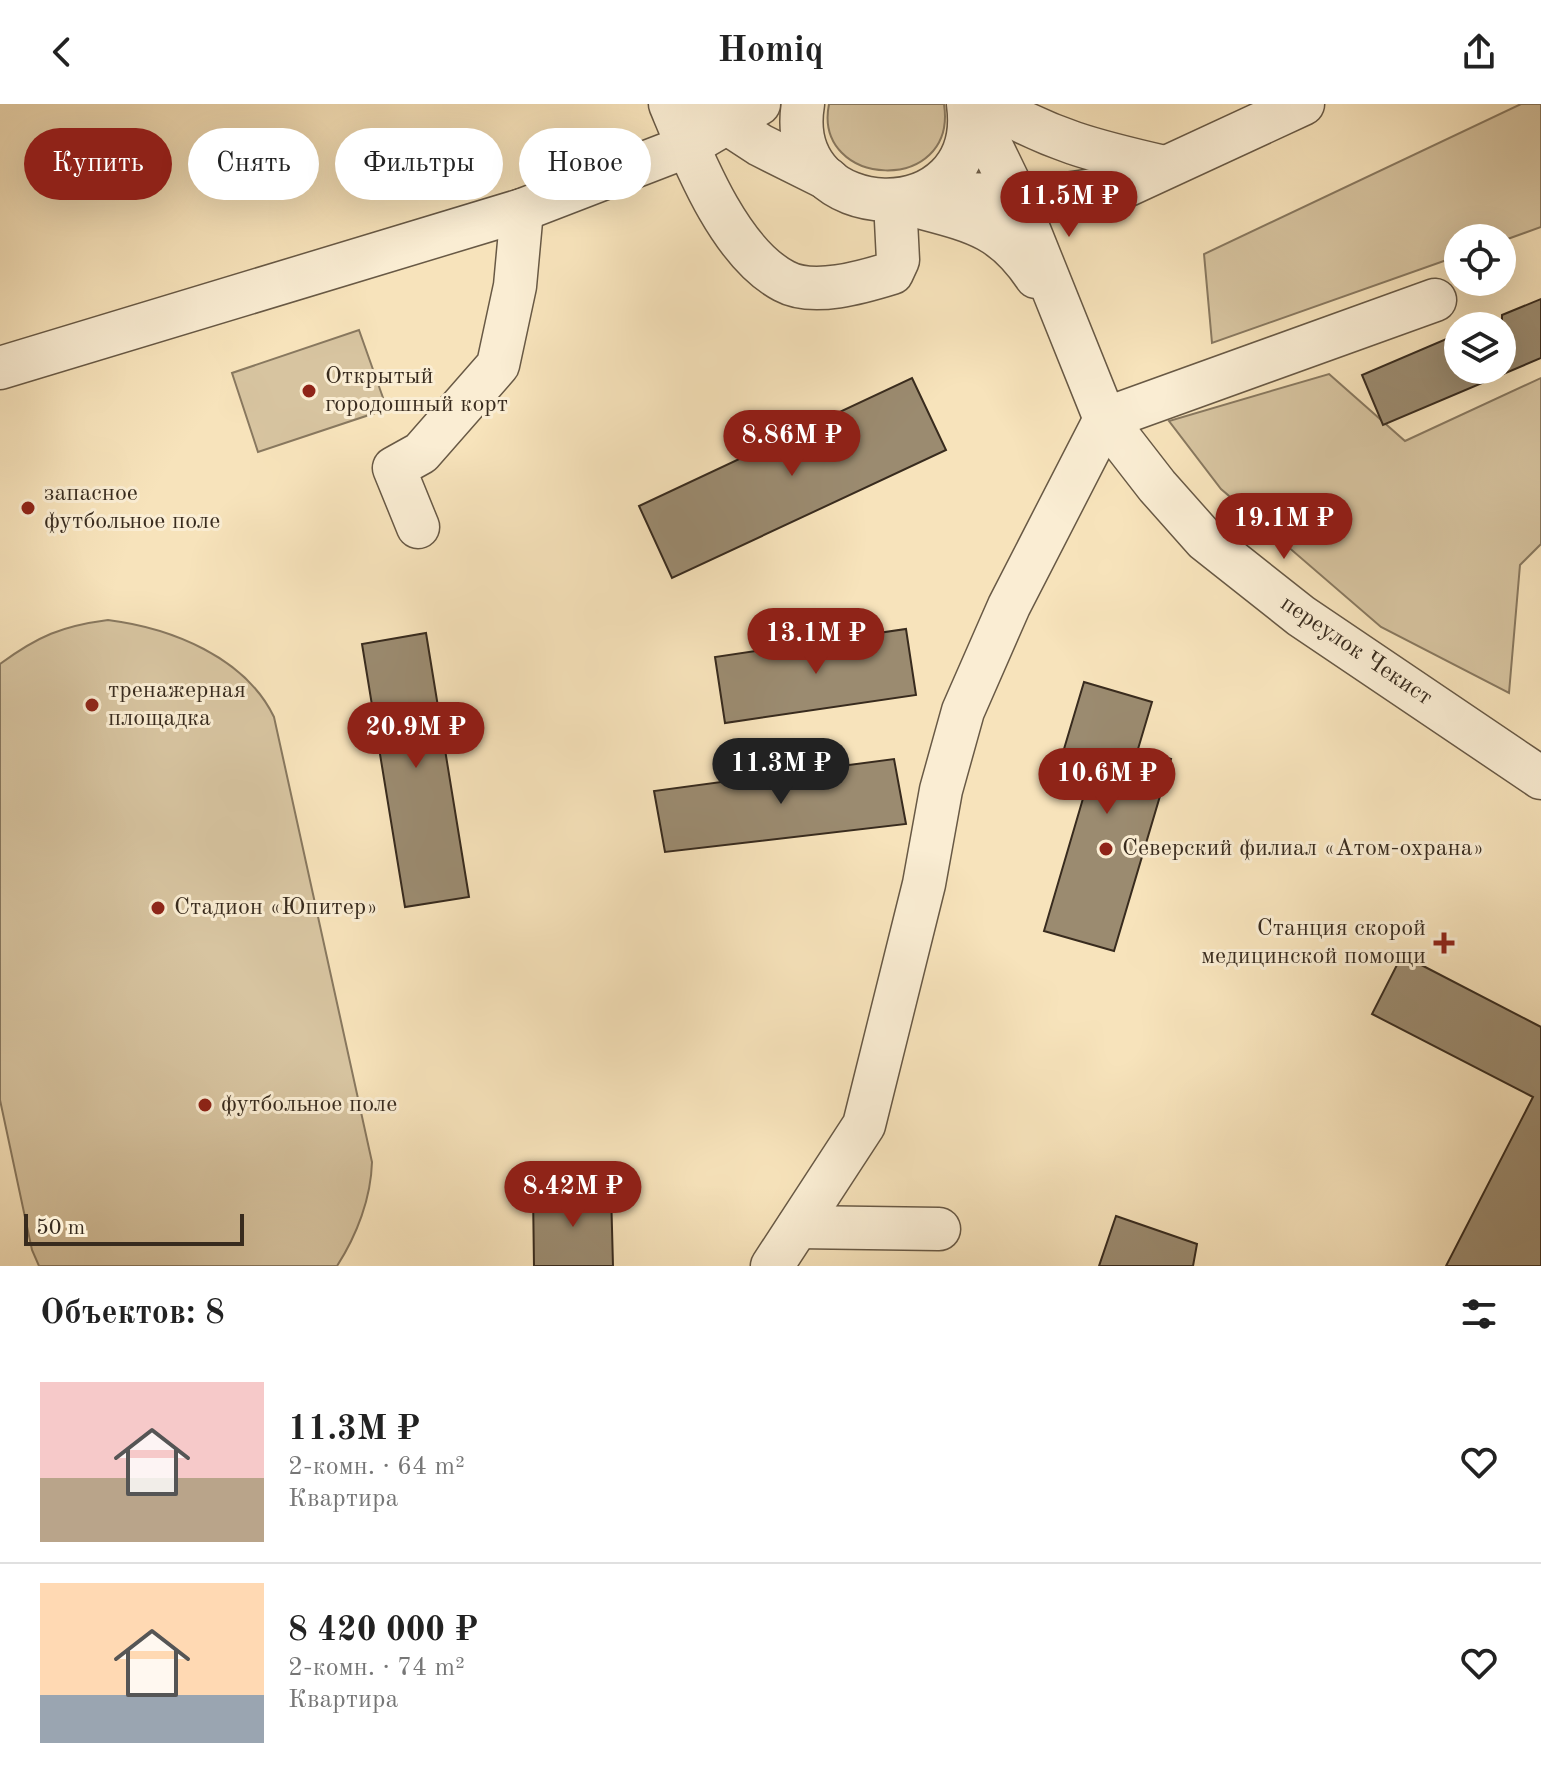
<!DOCTYPE html>
<html lang="ru">
<head>
<meta charset="utf-8">
<style>
  :root { --surface:#fff; --page:#f6f6f6; --text:#222; --muted:#767676; --line:#e0e0e0; --accent:#8f2418 }
  body { margin:0; font-family:"Old Standard TT",serif; background:var(--page); color:var(--text); height:100vh; display:flex; flex-direction:column; font-size:30px; white-space:nowrap }
  * { box-sizing:border-box; margin:0 }
  p { font-size:26px; color:var(--muted) }
  .icon { flex:none; width:44px; height:44px; fill:none; stroke:currentColor; stroke-width:2; stroke-linecap:round; stroke-linejoin:round }
  .map { position:relative; height:1162px; overflow:hidden }
  .drawer { display:flex; flex-direction:column; background:var(--surface); flex:1 }
  .drawer>* { flex:none }
  .hud { position:absolute; left:24px; top:24px; width:800px; height:72px; display:flex; gap:16px }
  .buttons { position:absolute; left:1444px; top:120px; display:grid; gap:16px }
  .buttons a { display:grid; place-items:center; width:72px; height:72px; border-radius:50%; background:var(--surface); box-shadow:0 8px 32px #0002; font-size:40px }
  .scale { position:absolute; left:24px; bottom:20px; width:220px; box-sizing:border-box; padding-left:8px; border:4px solid #382b1e; border-top:0; font-size:22px; line-height:28px; white-space:nowrap; color:#382b1e; -webkit-text-stroke:6px #faedd3; paint-order:stroke }
  .price { position:absolute; translate:-50% -68px; padding:0 18px; border-radius:28px; background:var(--accent); color:#fff; font-size:26px; line-height:52px; filter:drop-shadow(0 2px 4px #0008) }
  .price::after { content:''; position:absolute; left:50%; top:48px; width:24px; height:18px; margin-left:-12px; background:inherit; clip-path:polygon(0 0,100% 0,50% 100%) }
  .price.on { background:#222; color:#fff }
  ul { padding:0; list-style:none }
  li { display:flex; align-items:center; gap:24px; height:200px; padding:0 40px }
  li+li { border-top:2px solid var(--line) }
  li span { display:grid; place-items:center; flex:none; width:224px; height:160px; border-radius:0px; color:#555 }
  li>.icon { margin-inline-start:auto }
  span .icon { width:96px; height:96px; fill:#fffc; stroke-width:1 }
  li b { font-size:34px }
  h2 { display:flex; justify-content:space-between; align-items:center; height:96px; padding:0 40px; font-size:34px }
  .pill { padding:0 28px; border-radius:36px; background:var(--surface); box-shadow:0 8px 32px #0002; font-size:28px; line-height:72px }
  .pill.on { background:var(--accent); color:#fff }
  header { display:flex; justify-content:space-between; align-items:center; height:104px; padding:0 40px; background:var(--surface); font-size:36px; font-weight:600 }
  .map>svg:first-child { display:block }
  .green { fill:#d7c4a0; stroke:#88785f; stroke-width:2 }
  .building { fill:#9b8b70; stroke:#382b1e; stroke-width:2 }
  .lines { fill:none; stroke-linecap:round; stroke-linejoin:round }
  .minor-casing { stroke:#685945; stroke-width:45 }
  .minor { stroke:#faedd3; stroke-width:42 }
  .poi-dot { fill:#8f2418; stroke:#faedd3; stroke-width:3 }
  .labels { text-anchor:middle; dominant-baseline:central; stroke-width:6; stroke-linejoin:round; paint-order:stroke }
  .poi-label { font-size:24px; fill:#382b1e; stroke:#faedd3; text-anchor:start }
  .street-label { font-size:24px; fill:#382b1e; stroke:#faedd3 }
</style>
</head>
<body>
<header><svg class="icon" aria-label="back" viewBox="0 0 24 24"><path d="M15 5l-7 7 7 7"/></svg>Homiq<svg class="icon" aria-label="share" viewBox="0 0 24 24"><path d="M12 15V3M7 8l5-5 5 5M5 13v7h14v-7"/></svg></header>
<div class="map">
<svg width="1541" height="1162" viewBox="0 0 1541 1162">
  <rect width="100%" height="100%" fill="#f7e3bb"/>
  <filter id="stains"><feTurbulence type="fractalNoise" baseFrequency=".0025" numOctaves="4"/><feColorMatrix values="0 0 0 0 .2 0 0 0 0 .09 0 0 0 0 .02 0 0 0 .5 -.17"/></filter>
  <radialGradient id="worn" r=".72"><stop offset=".6" stop-color="#630" stop-opacity="0"/><stop offset="1" stop-color="#630" stop-opacity=".3"/></radialGradient>
  <g class="green">
    <path d="M829 0H944C958 92 812 85 829 0Z"/>
    <path d="M1521 0H1541V123L1502 137V134H1458V152L1212 239 1204 150Z"/>
    <path d="M359 226 387 305 258 348 232 269Z"/>
    <path d="M1329 270 1405 337 1541 274V440L1520 461 1509 589 1381 523 1221 385 1169 317Z"/>
    <path d="M108 516C171 524 245 553 274 613L372 1058C371 1094 357 1131 337 1162H39L32 1146 0 996V560C38 532 62 522 108 516Z"/>
  </g>
  <g class="building">
    <path d="M1541 195V254L1383 321 1362 271 1458 230V266H1502V211Z"/>
    <path d="M912 274 946 346 672 474 639 402Z"/>
    <path d="M906 525 916 591 725 619 715 553Z"/>
    <path d="M426 529 469 793 405 803 362 540Z"/>
    <path d="M1084 578 1152 598 1138 645 1171 655 1114 847 1044 827 1092 664 1061 655Z"/>
    <path d="M894 655 906 720 665 748 654 687Z"/>
    <path d="M1402 851 1541 923V1162H1446L1533 993 1372 910Z"/>
    <path d="M611 1087 613 1162H534L533 1088Z"/>
    <path d="M1116 1112 1197 1140 1193 1162H1099Z"/>
  </g>
  <g class="lines">
    <defs>
      <g id="minor">
        <path d="M670 0C693 55 729 148 784 177 813 193 863 178 892 169L898 156 895 97"/>
        <path d="M803 0C782 124 986 131 968 0"/>
        <path d="M971 0 1015 91 1105 315 1157 382 1205 436 1301 512 1541 674"/>
        <path d="M989 0C1051 36 1094 47 1164 63"/>
        <path d="M708 7 760 41 828 75"/>
        <path d="M922 90 1059 91 1128 81 1303 0"/>
        <path d="M923 104C976 118 1004 125 1036 173"/>
        <path d="M0 264 522 106 688 42 759 0"/>
        <path d="M418 423 394 364 421 349 498 261 515 182 522 106"/>
        <path d="M798 1123 939 1125"/>
        <path d="M772 1162 864 1021 924 780 941 686 963 607 1009 502 1105 315 1435 196"/>
      </g>
    </defs>
    <use href="#minor" class="minor-casing"/>
    <use href="#minor" class="minor"/>
  </g>
  <g class="poi-dot">
    <circle cx="309" cy="287" r="8"/>
    <circle cx="28" cy="404" r="8"/>
    <circle cx="92" cy="601" r="8"/>
    <circle cx="1106" cy="745" r="8"/>
    <circle cx="158" cy="804" r="8"/>
    <path d="M1440 827h8v8h8v8h-8v8h-8v-8h-8v-8h8z"/>
    <circle cx="205" cy="1001" r="8"/>
  </g>
  <g class="labels">
    <g class="poi-label">
      <text x="325" y="273">Открытый<tspan x="325" dy="28">городошный корт</tspan></text>
      <text x="44" y="390">запасное<tspan x="44" dy="28">футбольное поле</tspan></text>
      <text x="108" y="587">тренажерная<tspan x="108" dy="28">площадка</tspan></text>
      <text x="1122" y="745">Северский филиал «Атом-охрана»</text>
      <text x="174" y="804">Стадион «Юпитер»</text>
      <text x="1426" y="825" text-anchor="end">Станция скорой<tspan x="1426" dy="28">медицинской помощи</tspan></text>
      <text x="221" y="1001">футбольное поле</text>
    </g>
    <g class="street-label">
      <text transform="translate(1356 547) rotate(34)">переулок Чекист</text>
    </g>
  </g>
  <rect width="100%" height="100%" filter="url(#stains)"/>
  <rect width="100%" height="100%" fill="url(#worn)"/>
</svg>
<div class="buttons">
<a><svg class="icon" aria-label="locate" viewBox="0 0 24 24"><circle cx="12" cy="12" r="6"/><path d="M12 2v4M12 18v4M2 12h4M18 12h4"/></svg></a>
<a><svg class="icon" aria-label="layers" viewBox="0 0 24 24"><path d="M12 4l9 5-9 5-9-5zM3 14l9 5 9-5"/></svg></a>
</div>
<div class="scale">50 m</div>
<b class="price" style="left:1069px;top:135px">11.5M ₽</b>
<b class="price" style="left:792px;top:374px">8.86M ₽</b>
<b class="price" style="left:1284px;top:457px">19.1M ₽</b>
<b class="price" style="left:816px;top:572px">13.1M ₽</b>
<b class="price" style="left:416px;top:666px">20.9M ₽</b>
<b class="price on" style="left:781px;top:702px">11.3M ₽</b>
<b class="price" style="left:1107px;top:712px">10.6M ₽</b>
<b class="price" style="left:573px;top:1125px">8.42M ₽</b>
<div class="hud">
<a class="pill on">Купить</a>
<a class="pill">Снять</a>
<a class="pill">Фильтры</a>
<a class="pill">Новое</a>
</div>
</div>
<section class="drawer">
<h2>Объектов: 8<svg class="icon" aria-label="filters" viewBox="0 0 24 24"><path d="M4 7h16M4 17h16"/><circle cx="9" cy="7" r="2"/><circle cx="15" cy="17" r="2"/></svg></h2>
<ul>
<li><span style="background:linear-gradient(#f6c9c9 60%,#b9a48a 0)"><svg class="icon" aria-label="home" viewBox="0 0 24 24"><path d="M3 11l9-7 9 7M6 9v11h12V9"/></svg></span><div><b>11.3M ₽</b><p>2-комн. · 64 m²</p><p>Квартира</p></div><svg class="icon" aria-label="heart" viewBox="0 0 24 24"><path d="M12 20l-8-8c-3-5 5-10 8-4 3-6 11-1 8 4z"/></svg></li>
<li><span style="background:linear-gradient(#ffd9b3 70%,#9aa5b1 0)"><svg class="icon" aria-label="home" viewBox="0 0 24 24"><path d="M3 11l9-7 9 7M6 9v11h12V9"/></svg></span><div><b>8 420 000 ₽</b><p>2-комн. · 74 m²</p><p>Квартира</p></div><svg class="icon" aria-label="heart" viewBox="0 0 24 24"><path d="M12 20l-8-8c-3-5 5-10 8-4 3-6 11-1 8 4z"/></svg></li>
</ul>
</section>
</body>
</html>
